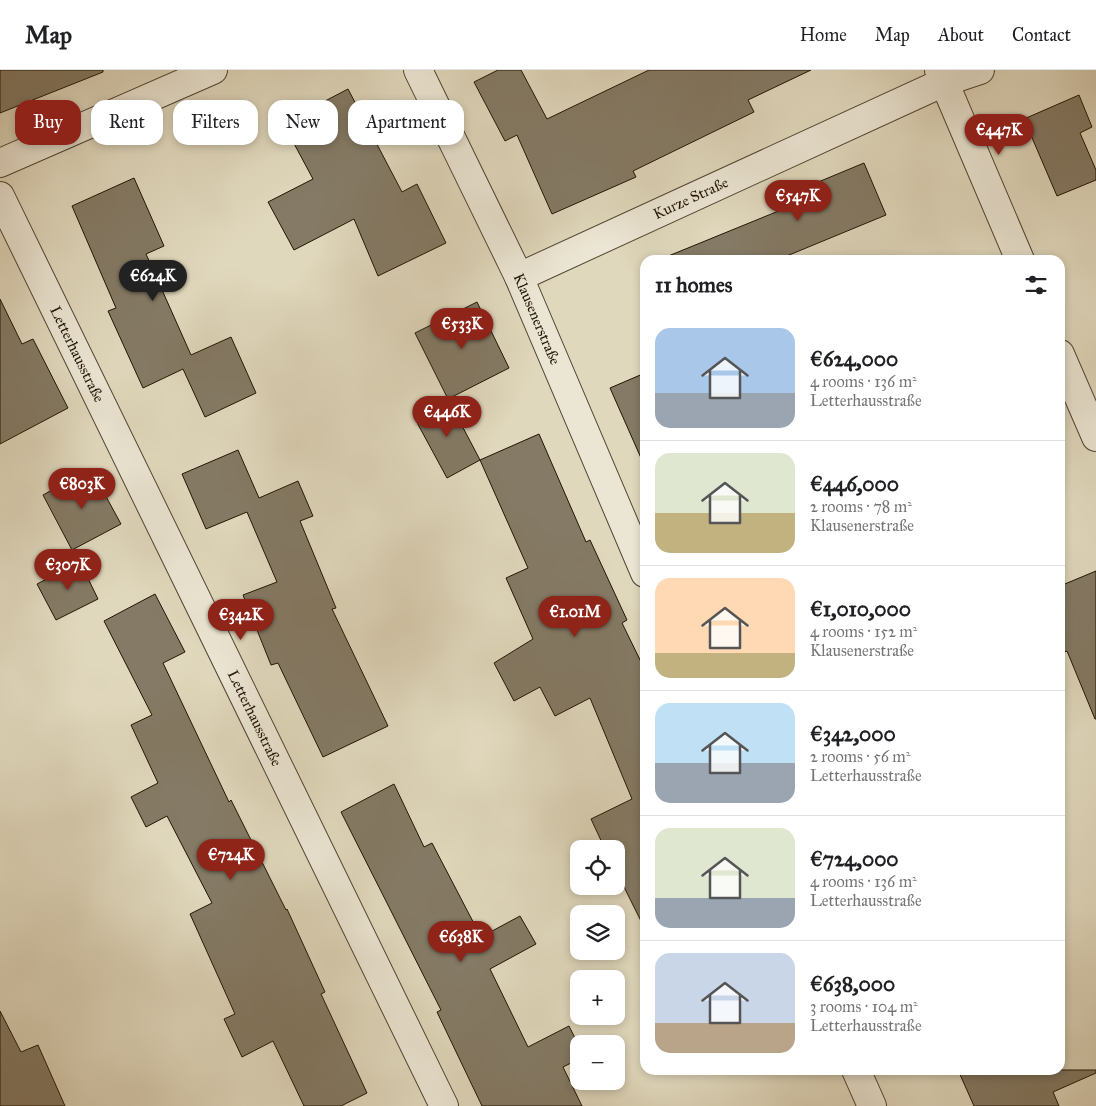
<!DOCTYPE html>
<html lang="en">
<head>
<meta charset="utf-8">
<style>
  :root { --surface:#fff; --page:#f6f6f6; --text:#202124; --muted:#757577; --line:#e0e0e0; --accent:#8f2418 }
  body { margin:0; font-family:"IM FELL Great Primer",serif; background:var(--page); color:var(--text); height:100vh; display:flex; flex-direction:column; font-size:19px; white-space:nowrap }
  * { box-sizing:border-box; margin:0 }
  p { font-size:16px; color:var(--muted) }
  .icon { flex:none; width:28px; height:28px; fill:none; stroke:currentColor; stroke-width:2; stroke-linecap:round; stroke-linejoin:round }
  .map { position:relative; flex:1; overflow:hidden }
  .details { position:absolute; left:640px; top:185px; width:425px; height:820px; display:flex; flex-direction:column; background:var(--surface); border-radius:15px; box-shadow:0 2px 8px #0003 }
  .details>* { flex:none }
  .hud { position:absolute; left:15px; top:30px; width:475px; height:45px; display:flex; gap:10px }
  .fabs { position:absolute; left:570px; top:770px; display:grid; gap:10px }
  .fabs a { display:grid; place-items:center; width:55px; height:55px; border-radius:10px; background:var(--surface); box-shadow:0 2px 8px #0003; font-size:25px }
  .price { position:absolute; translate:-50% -42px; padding:0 11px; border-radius:18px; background:var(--accent); color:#fff; font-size:16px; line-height:32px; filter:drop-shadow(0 1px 2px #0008) }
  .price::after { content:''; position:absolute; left:50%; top:30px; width:15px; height:11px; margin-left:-8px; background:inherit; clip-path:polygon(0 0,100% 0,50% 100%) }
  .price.active { background:#222; color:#fff }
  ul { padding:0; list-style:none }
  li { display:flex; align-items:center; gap:15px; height:125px; padding:0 15px }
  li+li { border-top:1px solid var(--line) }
  li span { display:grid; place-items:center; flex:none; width:140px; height:100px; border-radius:15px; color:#555 }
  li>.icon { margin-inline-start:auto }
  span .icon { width:60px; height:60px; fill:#fffc; stroke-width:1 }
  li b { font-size:21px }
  h2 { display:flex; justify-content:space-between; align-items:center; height:60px; padding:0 15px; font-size:21px }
  .pill { padding:0 18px; border-radius:15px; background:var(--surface); box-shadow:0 2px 8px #0003; font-size:18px; line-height:45px }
  .pill.active { background:var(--accent); color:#fff }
  header { display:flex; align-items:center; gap:30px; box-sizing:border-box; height:70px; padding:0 25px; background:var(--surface); border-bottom:1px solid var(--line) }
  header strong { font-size:24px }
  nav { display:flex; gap:28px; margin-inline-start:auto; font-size:18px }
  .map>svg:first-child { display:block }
  .building { fill:#847a65; stroke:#201405 }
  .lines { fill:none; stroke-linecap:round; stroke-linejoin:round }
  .minor-casing { stroke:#504533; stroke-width:30 }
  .minor { stroke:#ebe6d4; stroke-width:28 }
  .labels { text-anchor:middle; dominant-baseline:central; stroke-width:5; stroke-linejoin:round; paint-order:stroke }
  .street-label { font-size:15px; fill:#201405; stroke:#ebe6d4 }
</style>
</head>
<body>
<header>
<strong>Map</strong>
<nav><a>Home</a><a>Map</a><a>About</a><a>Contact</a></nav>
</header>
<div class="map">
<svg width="1096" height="1036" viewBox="0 0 1096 1036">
  <rect width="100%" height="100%" fill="#e0d8bd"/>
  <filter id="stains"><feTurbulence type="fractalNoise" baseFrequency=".004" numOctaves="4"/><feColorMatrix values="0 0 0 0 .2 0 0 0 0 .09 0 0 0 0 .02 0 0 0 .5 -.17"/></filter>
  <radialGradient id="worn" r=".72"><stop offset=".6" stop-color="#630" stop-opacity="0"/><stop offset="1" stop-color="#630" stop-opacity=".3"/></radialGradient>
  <g class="building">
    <path d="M0 0H103V2L0 43Z"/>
    <path d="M498 0H521L547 49 649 0H811L748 30 754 42 633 101 636 107 552 144 517 65 505 71 474 12Z"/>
    <path d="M348 19 402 122 417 114 446 173 378 206 354 149 294 180 268 132 313 109 283 53Z"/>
    <path d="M1079 25 1092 57 1080 63 1096 100V110L1057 126 1024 49Z"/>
    <path d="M864 93 886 145 777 190H661V189L803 131 799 120Z"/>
    <path d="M134 108 164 176 146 184 191 285 231 267 256 323 205 347 183 299 143 318 108 241 116 238 72 136Z"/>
    <path d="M0 229 22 274 33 269 68 338 0 374Z"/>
    <path d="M477 232 509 298 448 329 415 263Z"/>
    <path d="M645 303V397L610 318Z"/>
    <path d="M448 329 480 390 447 408 414 347Z"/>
    <path d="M539 364 586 472 590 470 627 550 622 553 645 600V859L616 801V779H605L591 749 632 729 590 628 555 646 540 617 514 631 494 593 533 569 506 508 528 498 480 390Z"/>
    <path d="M238 380 259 428 298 411 313 446 300 451 336 538 332 539 388 656 323 687 278 593 271 595 243 525 277 512 247 442 206 459 182 404Z"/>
    <path d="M91 399 121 454 72 480 43 425Z"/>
    <path d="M80 492 98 529 56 550 37 514Z"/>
    <path d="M1096 501V649H1095L1067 581 1060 584V516Z"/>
    <path d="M155 524 185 582 163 593 229 732 231 730 286 840 287 839 325 922 321 924 367 1023 341 1036H304L273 971 242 987 224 949 235 944 190 844 212 833 167 746 146 757 131 727 158 713 131 655 152 645 104 551Z"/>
    <path d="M394 714 424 777 432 773 481 867 520 846 536 874 490 899 528 977 569 956 579 976V989L563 997 582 1036H482L437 942 441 940 341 742Z"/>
    <path d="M0 941 21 982 38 975 65 1036H0Z"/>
    <path d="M958 1000H1096V1003L1053 1022 1059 1036H974Z"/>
  </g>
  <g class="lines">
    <defs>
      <g id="minor">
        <path id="s1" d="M418 0 519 207 645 503"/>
        <path d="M939 0 1020 190"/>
        <path d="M0 93 213 0"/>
        <path id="s2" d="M0 126 444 1036"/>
        <path id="s3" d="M519 207 944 12 980 0"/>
        <path d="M1060 284 1096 367"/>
        <path d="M856 1000 872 1036"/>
      </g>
    </defs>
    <use href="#minor" class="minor-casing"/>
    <use href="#minor" class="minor"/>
  </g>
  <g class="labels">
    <g class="street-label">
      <text stroke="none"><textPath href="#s3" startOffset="189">Kurze Straße</textPath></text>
      <text stroke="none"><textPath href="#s1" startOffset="276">Klausenerstraße</textPath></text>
      <text stroke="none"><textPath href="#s2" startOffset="176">Letterhausstraße</textPath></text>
      <text stroke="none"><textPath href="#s2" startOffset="581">Letterhausstraße</textPath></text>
    </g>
  </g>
  <rect width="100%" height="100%" filter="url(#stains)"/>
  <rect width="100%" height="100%" fill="url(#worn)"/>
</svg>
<div class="fabs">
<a><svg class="icon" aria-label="locate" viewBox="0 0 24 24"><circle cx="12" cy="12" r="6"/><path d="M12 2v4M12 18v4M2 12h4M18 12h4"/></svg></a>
<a><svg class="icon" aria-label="layers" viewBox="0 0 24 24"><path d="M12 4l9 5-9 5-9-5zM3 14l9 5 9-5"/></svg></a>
<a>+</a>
<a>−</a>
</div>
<b class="price" style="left:999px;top:86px">€447K</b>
<b class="price" style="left:798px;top:152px">€547K</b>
<b class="price active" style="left:153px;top:232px">€624K</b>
<b class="price" style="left:462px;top:280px">€533K</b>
<b class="price" style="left:447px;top:368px">€446K</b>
<b class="price" style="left:82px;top:440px">€803K</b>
<b class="price" style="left:68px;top:521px">€307K</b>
<b class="price" style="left:575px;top:568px">€1.01M</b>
<b class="price" style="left:241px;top:571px">€342K</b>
<b class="price" style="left:231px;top:811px">€724K</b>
<b class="price" style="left:461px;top:893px">€638K</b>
<div class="hud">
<a class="pill active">Buy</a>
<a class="pill">Rent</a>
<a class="pill">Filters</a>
<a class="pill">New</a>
<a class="pill">Apartment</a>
</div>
<section class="details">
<h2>11 homes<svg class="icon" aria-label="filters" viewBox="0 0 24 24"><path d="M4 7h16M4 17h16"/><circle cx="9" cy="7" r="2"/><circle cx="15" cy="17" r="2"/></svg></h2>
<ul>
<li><span style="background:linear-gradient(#a9c7e8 65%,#9aa5b1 0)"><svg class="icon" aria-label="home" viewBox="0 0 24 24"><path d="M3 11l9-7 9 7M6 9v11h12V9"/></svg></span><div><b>€624,000</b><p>4 rooms · 136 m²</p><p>Letterhausstraße</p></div></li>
<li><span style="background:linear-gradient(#dfe7d0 60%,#c2b280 0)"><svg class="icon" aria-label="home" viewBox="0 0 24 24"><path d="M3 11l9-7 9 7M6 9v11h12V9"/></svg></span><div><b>€446,000</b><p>2 rooms · 78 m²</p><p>Klausenerstraße</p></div></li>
<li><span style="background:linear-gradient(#ffd9b3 75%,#c2b280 0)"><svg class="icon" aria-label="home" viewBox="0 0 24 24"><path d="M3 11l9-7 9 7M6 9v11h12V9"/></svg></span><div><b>€1,010,000</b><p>4 rooms · 152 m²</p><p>Klausenerstraße</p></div></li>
<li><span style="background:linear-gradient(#bfe0f5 60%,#9aa5b1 0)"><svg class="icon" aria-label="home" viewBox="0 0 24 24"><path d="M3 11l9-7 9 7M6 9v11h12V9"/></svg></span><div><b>€342,000</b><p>2 rooms · 56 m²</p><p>Letterhausstraße</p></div></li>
<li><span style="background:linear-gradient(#dfe7d0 70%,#9aa5b1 0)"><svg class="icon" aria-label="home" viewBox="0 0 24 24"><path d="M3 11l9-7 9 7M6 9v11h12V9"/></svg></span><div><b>€724,000</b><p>4 rooms · 136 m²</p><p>Letterhausstraße</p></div></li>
<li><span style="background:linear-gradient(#c9d6e8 70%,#b9a48a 0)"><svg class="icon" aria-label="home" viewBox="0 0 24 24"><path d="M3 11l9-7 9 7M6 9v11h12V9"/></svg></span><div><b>€638,000</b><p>3 rooms · 104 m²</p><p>Letterhausstraße</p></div></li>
</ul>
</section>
</div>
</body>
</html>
